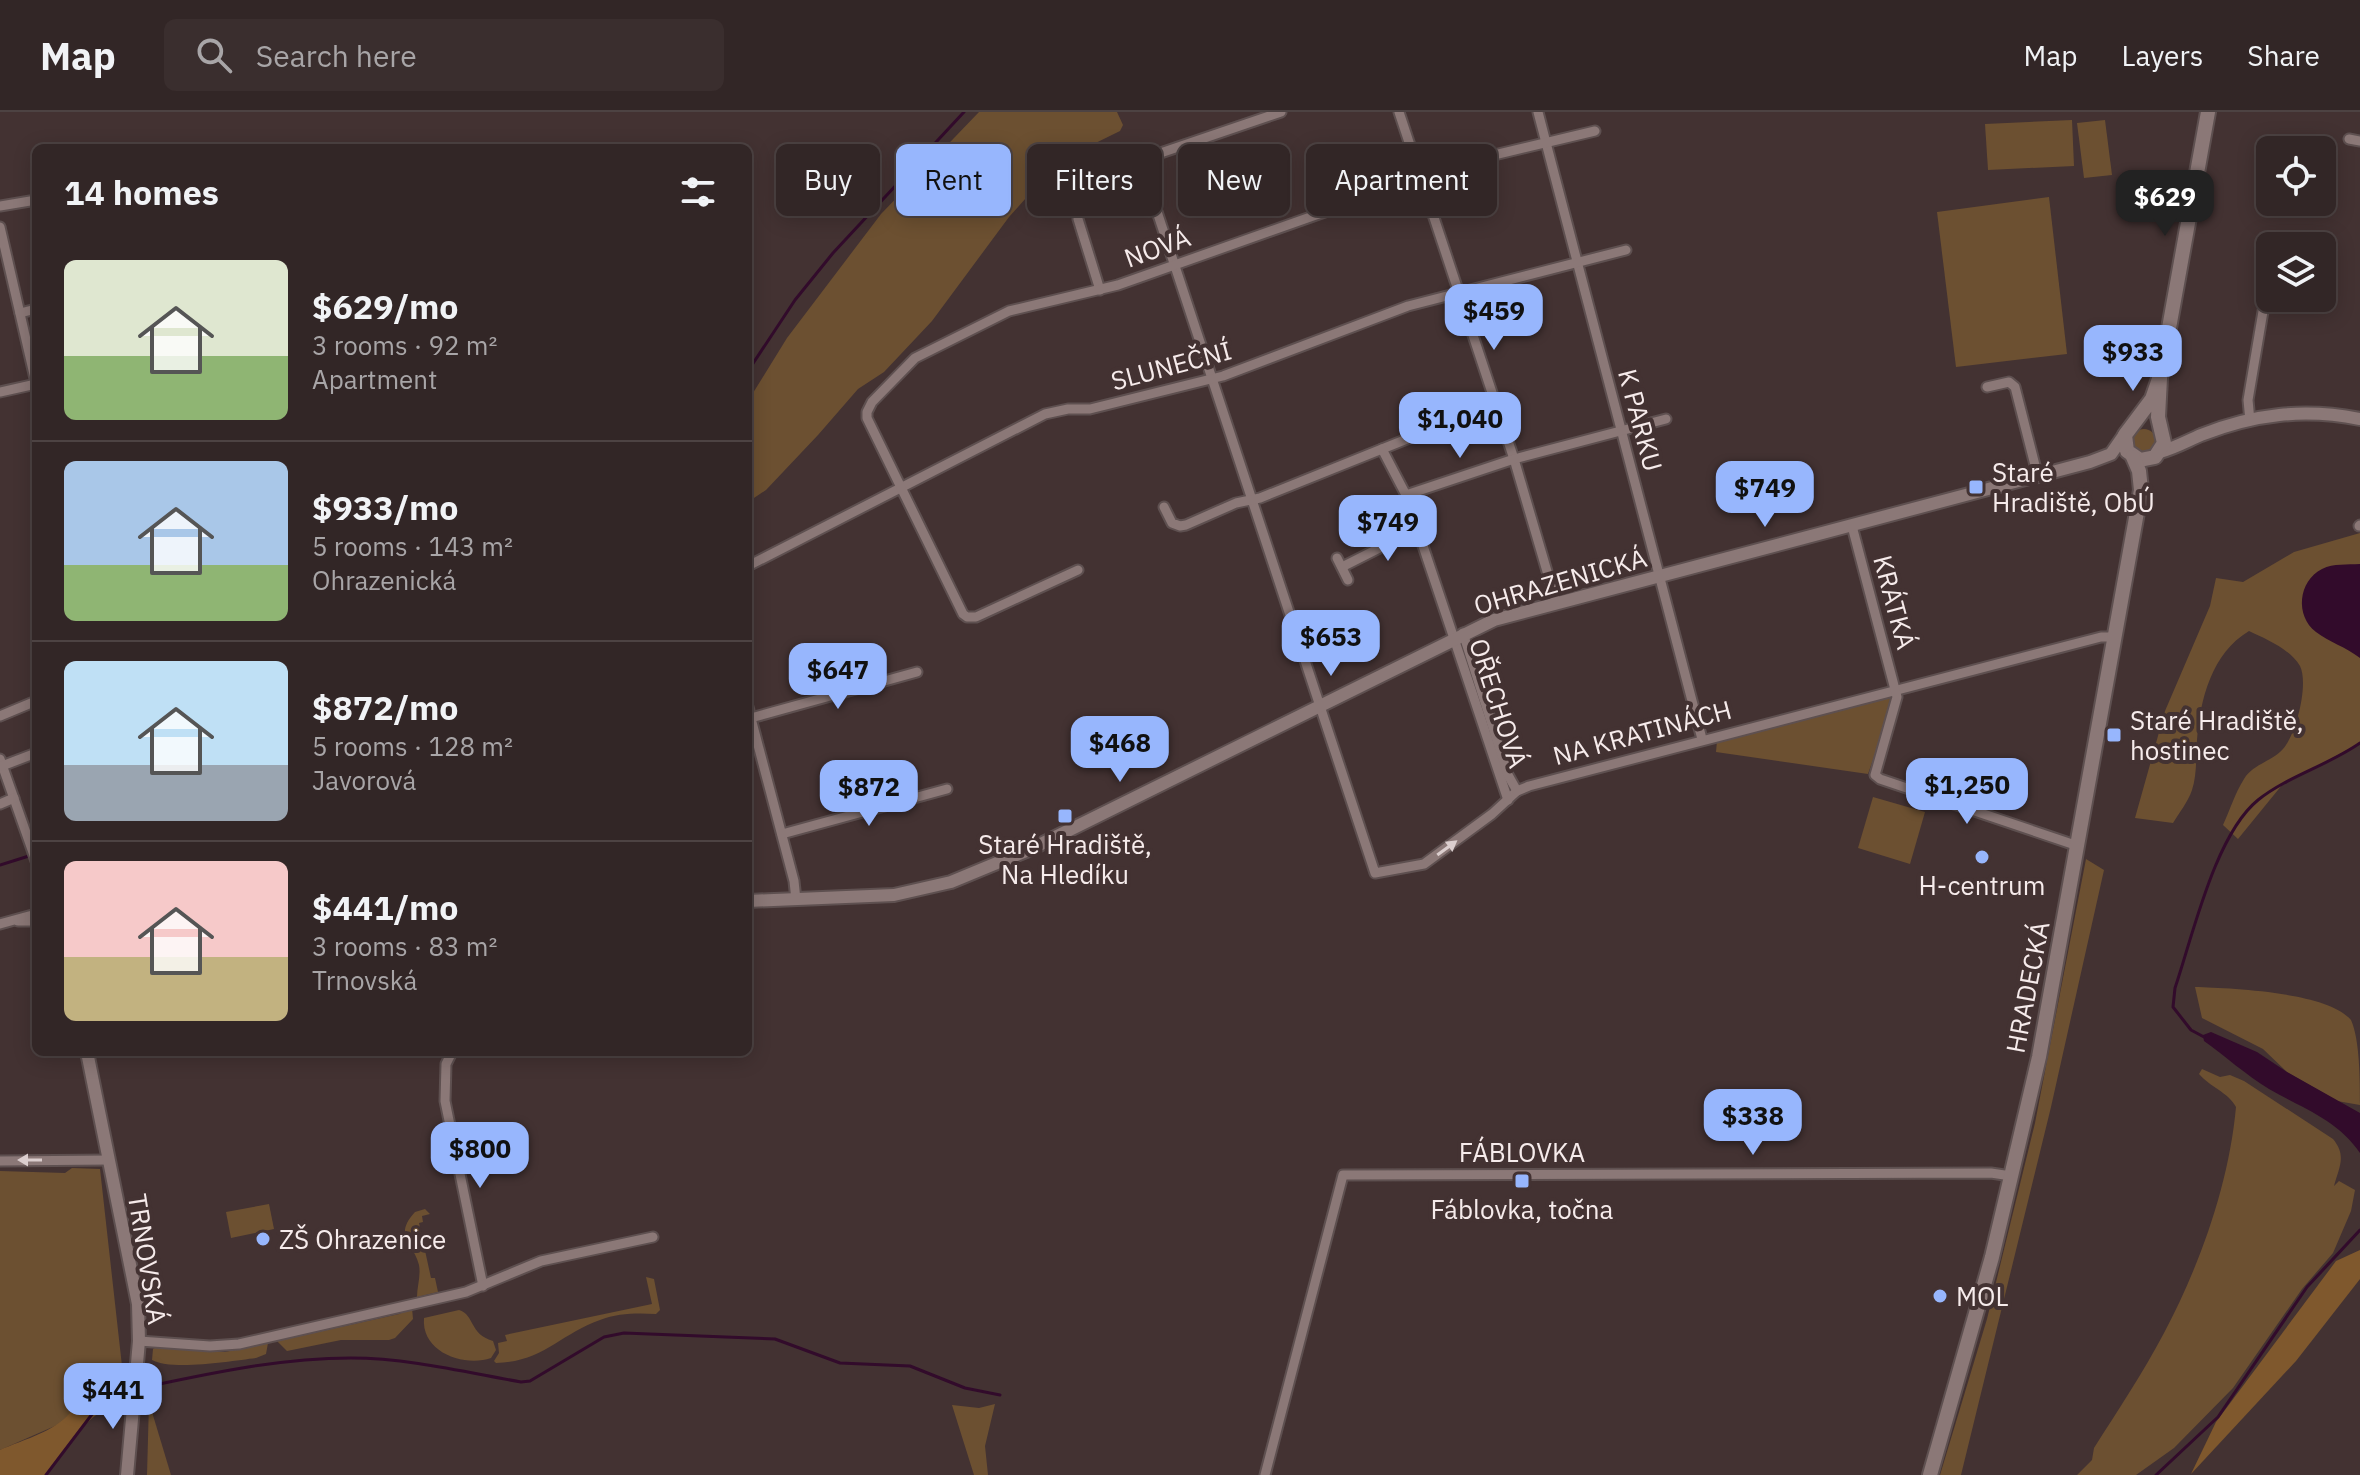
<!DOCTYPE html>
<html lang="en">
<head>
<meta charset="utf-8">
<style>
  :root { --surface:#322626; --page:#3a2e2e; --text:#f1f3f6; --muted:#a8a5a7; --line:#4d4343; --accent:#97b6fd }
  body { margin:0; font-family:"IBM Plex Sans",sans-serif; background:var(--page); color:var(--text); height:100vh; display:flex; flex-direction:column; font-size:30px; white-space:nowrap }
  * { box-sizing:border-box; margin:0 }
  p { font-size:26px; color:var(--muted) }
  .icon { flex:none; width:44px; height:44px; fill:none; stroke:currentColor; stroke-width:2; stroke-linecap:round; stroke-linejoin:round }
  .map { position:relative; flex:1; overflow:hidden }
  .side { position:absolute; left:32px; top:32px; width:720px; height:912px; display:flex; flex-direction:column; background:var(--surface); border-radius:12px; box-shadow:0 4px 20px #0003,0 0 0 2px var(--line) }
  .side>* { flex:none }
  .guide { position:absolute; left:776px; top:32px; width:760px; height:72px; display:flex; gap:16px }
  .controls { position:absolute; left:2256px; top:24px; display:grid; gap:16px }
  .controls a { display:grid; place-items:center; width:80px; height:80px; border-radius:12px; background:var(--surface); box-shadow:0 4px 20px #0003,0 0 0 2px var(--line); font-size:40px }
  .price { position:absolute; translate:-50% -68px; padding:0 18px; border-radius:16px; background:var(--accent); color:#111; font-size:26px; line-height:52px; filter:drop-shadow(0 2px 4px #0008) }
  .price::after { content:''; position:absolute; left:50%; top:48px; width:24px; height:18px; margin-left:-12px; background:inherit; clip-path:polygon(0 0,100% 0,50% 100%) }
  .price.current { background:#222; color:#fff }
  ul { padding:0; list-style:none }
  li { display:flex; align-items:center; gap:24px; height:200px; padding:0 32px }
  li+li { border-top:2px solid var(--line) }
  li span { display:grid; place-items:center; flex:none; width:224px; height:160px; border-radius:12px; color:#555 }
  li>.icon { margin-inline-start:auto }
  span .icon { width:96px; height:96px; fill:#fffc; stroke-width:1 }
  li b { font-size:34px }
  h2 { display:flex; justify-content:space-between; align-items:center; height:96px; padding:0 32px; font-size:34px }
  .tag { padding:0 28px; border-radius:12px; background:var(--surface); box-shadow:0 4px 20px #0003,0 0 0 2px var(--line); font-size:28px; line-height:72px }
  .tag.current { background:var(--accent); color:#111 }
  header { display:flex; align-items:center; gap:48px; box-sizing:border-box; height:112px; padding:0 40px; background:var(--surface); border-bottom:2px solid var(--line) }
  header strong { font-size:38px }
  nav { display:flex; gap:44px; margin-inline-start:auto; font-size:28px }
  .search { width:560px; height:72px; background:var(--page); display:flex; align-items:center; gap:20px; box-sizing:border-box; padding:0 28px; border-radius:12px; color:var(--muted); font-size:30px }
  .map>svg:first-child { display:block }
  .green { fill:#6c5031 }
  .forest { fill:#7f582d }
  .water { fill:#320b2b }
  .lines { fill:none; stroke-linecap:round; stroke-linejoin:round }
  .stream { stroke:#320b2b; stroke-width:3 }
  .minor-casing { stroke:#5e5050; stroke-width:13 }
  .tertiary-casing { stroke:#5e5050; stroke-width:16 }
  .secondary-casing { stroke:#5e5050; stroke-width:18 }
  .minor { stroke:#8b7877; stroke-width:9 }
  .tertiary { stroke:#8b7877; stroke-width:12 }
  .secondary { stroke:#8b7877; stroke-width:14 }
  .oneway { fill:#dbcece }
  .poi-dot { fill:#97b6fd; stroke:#433232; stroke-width:3 }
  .labels { text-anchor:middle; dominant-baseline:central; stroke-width:8; stroke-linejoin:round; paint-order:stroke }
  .street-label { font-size:26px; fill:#f6ebeb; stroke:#433232 }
  .poi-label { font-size:26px; fill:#f6ebeb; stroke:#433232; text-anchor:start }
</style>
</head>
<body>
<header>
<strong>Map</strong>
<div class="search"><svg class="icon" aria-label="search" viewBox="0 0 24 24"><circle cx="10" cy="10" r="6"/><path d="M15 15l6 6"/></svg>Search here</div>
<nav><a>Map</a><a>Layers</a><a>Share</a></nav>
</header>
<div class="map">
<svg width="2360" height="1363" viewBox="0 0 2360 1363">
  <rect width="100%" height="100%" fill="#433232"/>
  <g class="green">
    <path d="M979 0H1117L1123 13 1120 19 1059 49 1009 105 932 209 884 260 858 277 818 323 766 378 748 390V289L787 226 881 102Z"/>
    <path d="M2072 8 2074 54 1988 58 1985 12Z"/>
    <path d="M2105 8 2112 63 2084 66 2077 11Z"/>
    <path d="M2049 85 2067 242 1956 255 1937 100Z"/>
    <circle cx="2144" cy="329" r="12"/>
    <path d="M2360 421V631L2282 673 2238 727 2223 713C2230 698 2235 681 2244 667 2253 652 2271 650 2283 637 2296 623 2309 572 2300 554 2290 537 2266 527 2249 519 2212 541 2200 587 2197 628 2196 644 2197 663 2192 678 2188 690 2179 701 2173 711L2135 706 2165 599 2210 494 2216 466 2243 470 2294 440Z"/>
    <path d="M1891 583 1895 585 1868 662 1716 640 1717 629Z"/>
    <path d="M1873 685 1925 700 1910 752 1858 736Z"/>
    <path d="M2086 747 2104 758 2051 995 1961 1363H1940L1987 1207 2035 1011Z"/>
    <path d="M2195 875C2230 876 2328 880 2351 908 2360 928 2360 969 2360 993L2337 989 2287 960 2263 937 2202 906Z"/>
    <path d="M2202 957 2220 965 2230 963 2244 969 2333 1027C2347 1044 2339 1055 2334 1074L2339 1069 2355 1078 2351 1099 2333 1141 2302 1177 2233 1276 2174 1336 2136 1363H2077L2092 1348 2094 1336C2118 1298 2143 1261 2164 1221 2200 1153 2229 1072 2236 995 2228 980 2210 975 2199 962Z"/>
    <path d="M72 1056 100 1057 122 1254 81 1255 80 1288 64 1310 0 1338V1059L65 1061Z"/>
    <path d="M269 1092 274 1117 231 1126 226 1100Z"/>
    <path d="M425 1097 430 1102 422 1104 423 1110 419 1111 431 1166H435L438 1180 417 1185C417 1175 421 1164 419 1153 413 1130 393 1124 415 1100Z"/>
    <path d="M646 1165 654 1167 660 1198 656 1202C637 1201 618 1201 600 1208 560 1222 543 1250 496 1251L494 1249 499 1241 498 1231 507 1229 505 1223 652 1192Z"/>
    <path d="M412 1196 413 1207 395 1226 389 1228H341L287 1239 277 1229 399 1202Z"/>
    <path d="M459 1198C475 1203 469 1222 493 1229L496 1238 491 1246C465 1255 421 1241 424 1206Z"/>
    <path d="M268 1231 266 1242 256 1246C232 1249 172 1259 152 1248L153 1237 155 1236 225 1240Z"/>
    <path d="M149 1290 171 1363H147Z"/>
    <path d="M995 1292 985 1334 988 1363H974L952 1293 979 1296Z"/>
  </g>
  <g class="forest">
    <path d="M2360 1138V1167L2296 1249 2191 1362 2216 1310 2336 1149Z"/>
    <path d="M81 1271H125L123 1290C85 1300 69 1334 47 1363H0V1338C34 1323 80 1314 81 1271Z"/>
  </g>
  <g class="water">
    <path d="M2360 452V546C2346 535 2329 530 2316 520 2295 504 2298 469 2322 457 2334 451 2347 453 2360 452Z"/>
    <path d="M2211 920 2257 940 2287 960 2360 1001V1041C2338 1008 2302 996 2269 977 2246 963 2225 944 2204 929L2203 923Z"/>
  </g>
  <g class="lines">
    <g class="stream">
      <path d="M748 259 795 188 833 141 964 0"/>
      <path d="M0 753 32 743"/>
      <path d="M2204 925 2191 918 2173 895 2175 876C2193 823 2215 723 2258 688 2288 664 2329 653 2360 631"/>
      <path d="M150 1274C216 1260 283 1246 351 1246 408 1246 465 1260 521 1270L530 1269 604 1225 624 1221 775 1227 840 1251 910 1254 965 1276 1000 1283"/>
      <path d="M46 1363 96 1297 122 1281"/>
      <path d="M2156 1363 2218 1305 2307 1175 2360 1118"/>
    </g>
    <defs>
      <g id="minor">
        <path d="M1281 0 1140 48 1375 761 1424 752 1492 702 1517 679 1529 674 2101 525H2114"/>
        <path d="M1399 0 1514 347 1556 490"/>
        <path d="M1538 0 1702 627"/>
        <path d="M2349 27 2360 29"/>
        <path d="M0 94 36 88"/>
        <path d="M1078 107 1100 178"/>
        <path d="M0 115 36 271"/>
        <path d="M20 201 36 197"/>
        <path d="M1987 275 2009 270 2015 275 2038 365"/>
        <path d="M0 280 36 272"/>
        <path d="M2250 309 2248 288 2270 158"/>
        <path d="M1382 337 1417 323"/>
        <path d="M1406 383 1508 688"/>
        <path d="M1164 395 1172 411 1180 414 1186 413 1236 391 1260 386 1382 337 1406 383 1514 347 1666 307"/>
        <path d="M1852 414 1897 585 1875 663 1880 667 2078 734"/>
        <path d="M2359 414 2360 413"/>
        <path d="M1337 446 1348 468"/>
        <path d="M748 454 1045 302 1068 297H1090L1223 264 1408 194 1626 138"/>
        <path d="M1342 455 1419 416"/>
        <path d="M1078 458 976 505H967L963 502 867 306V300L872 290 915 246 1009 199 1118 173 1469 49 1595 19"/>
        <path d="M1463 521 1508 663 1517 679"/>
        <path d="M748 595 794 769 796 788"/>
        <path d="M0 604 36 589"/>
        <path d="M751 606 917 560"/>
        <path d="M0 647 36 749"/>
        <path d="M2 654 36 641"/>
        <path d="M0 692 14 686"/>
        <path d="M782 722 947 677"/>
        <path d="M18 809H36"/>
        <path d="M0 812 36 802"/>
        <path d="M452 940 446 952 445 989 483 1174"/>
        <path d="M0 1049 109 1048"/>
        <path d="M139 1229 210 1234 239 1232 466 1180 541 1149 653 1125"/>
        <path d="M1265 1363 1343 1063 1991 1061 2011 1064"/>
      </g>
      <g id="tertiary">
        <path d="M2160 340C2175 336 2187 329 2201 323 2254 302 2304 296 2360 307"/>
        <path d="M748 789 894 783 951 770 1031 737 1494 508 2090 350 2111 342 2127 319"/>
        <path d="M87 940 138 1192 139 1229 127 1363"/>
      </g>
      <g id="secondary">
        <path d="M2162 258 2152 287 2125 323 2127 339 2140 348 2155 345 2164 331 2158 305 2160 266 2208 0"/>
        <path d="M1930 1363 1992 1145 2039 945 2141 378 2139 359 2133 345"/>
      </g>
    </defs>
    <use href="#minor" class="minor-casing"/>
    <use href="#tertiary" class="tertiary-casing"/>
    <use href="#secondary" class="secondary-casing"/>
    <use href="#minor" class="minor"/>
    <use href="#tertiary" class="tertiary"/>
    <use href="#secondary" class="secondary"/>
  </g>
  <defs><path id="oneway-solid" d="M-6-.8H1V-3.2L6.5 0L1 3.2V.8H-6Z" transform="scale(2)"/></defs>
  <g class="oneway">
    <use href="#oneway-solid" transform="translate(1447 736) rotate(-36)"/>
    <use href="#oneway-solid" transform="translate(30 1048) rotate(180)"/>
  </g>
  <g class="poi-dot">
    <rect x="1968" y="367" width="16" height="16" rx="4"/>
    <rect x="2106" y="615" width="16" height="16" rx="4"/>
    <rect x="1057" y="696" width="16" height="16" rx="4"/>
    <circle cx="1982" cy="745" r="8"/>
    <rect x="1514" y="1061" width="16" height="16" rx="4"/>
    <circle cx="263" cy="1127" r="8"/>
    <circle cx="1940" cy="1184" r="8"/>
  </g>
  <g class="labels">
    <g class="street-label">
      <text transform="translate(1157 135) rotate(-20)">NOVÁ</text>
      <text transform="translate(1171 253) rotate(-15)">SLUNEČNÍ</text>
      <text transform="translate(1641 308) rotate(75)">K PARKU</text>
      <text transform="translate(1560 469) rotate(-16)">OHRAZENICKÁ</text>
      <text transform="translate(1895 490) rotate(75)">KRÁTKÁ</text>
      <text transform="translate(1499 591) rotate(72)">OŘECHOVÁ</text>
      <text transform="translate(1642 620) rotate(-15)">NA KRATINÁCH</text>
      <text transform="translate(2027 875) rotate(-79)">HRADECKÁ</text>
      <text x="1522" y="1040">FÁBLOVKA</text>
      <text transform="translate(148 1147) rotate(81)">TRNOVSKÁ</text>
    </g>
    <g class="poi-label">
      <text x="1992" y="360">Staré<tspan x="1992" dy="30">Hradiště, ObÚ</tspan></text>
      <text x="2130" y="608">Staré Hradiště,<tspan x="2130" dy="30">hostinec</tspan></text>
      <text x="1065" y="732" text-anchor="middle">Staré Hradiště,<tspan x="1065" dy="30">Na Hledíku</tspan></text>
      <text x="1982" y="773" text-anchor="middle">H-centrum</text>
      <text x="1522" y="1097" text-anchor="middle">Fáblovka, točna</text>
      <text x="279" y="1127">ZŠ Ohrazenice</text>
      <text x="1956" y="1184">MOL</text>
    </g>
  </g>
</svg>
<div class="controls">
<a><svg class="icon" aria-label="locate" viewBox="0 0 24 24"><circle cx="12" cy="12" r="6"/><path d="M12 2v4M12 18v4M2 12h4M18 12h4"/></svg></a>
<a><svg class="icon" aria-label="layers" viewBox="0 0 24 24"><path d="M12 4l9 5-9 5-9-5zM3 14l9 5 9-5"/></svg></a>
</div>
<b class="price current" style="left:2165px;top:126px">$629</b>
<b class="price" style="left:1494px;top:240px">$459</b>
<b class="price" style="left:2133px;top:281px">$933</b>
<b class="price" style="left:1460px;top:348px">$1,040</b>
<b class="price" style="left:1765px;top:417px">$749</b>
<b class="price" style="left:1388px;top:451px">$749</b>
<b class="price" style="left:1331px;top:566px">$653</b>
<b class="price" style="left:838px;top:599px">$647</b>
<b class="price" style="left:1120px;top:672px">$468</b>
<b class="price" style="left:1967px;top:714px">$1,250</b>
<b class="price" style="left:869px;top:716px">$872</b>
<b class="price" style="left:1753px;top:1045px">$338</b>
<b class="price" style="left:480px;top:1078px">$800</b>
<b class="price" style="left:113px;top:1319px">$441</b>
<div class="guide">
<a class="tag">Buy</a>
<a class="tag current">Rent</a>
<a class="tag">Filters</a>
<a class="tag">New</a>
<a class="tag">Apartment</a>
</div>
<section class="side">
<h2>14 homes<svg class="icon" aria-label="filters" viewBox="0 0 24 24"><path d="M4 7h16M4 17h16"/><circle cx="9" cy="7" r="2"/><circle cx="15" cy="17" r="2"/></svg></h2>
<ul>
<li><span style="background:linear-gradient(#dfe7d0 60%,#8fb573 0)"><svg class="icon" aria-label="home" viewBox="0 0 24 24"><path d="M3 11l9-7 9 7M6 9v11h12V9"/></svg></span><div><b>$629/mo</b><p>3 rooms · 92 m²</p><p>Apartment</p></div></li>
<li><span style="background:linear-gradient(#a9c7e8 65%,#8fb573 0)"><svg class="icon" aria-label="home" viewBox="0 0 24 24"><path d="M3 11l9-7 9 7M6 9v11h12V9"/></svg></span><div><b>$933/mo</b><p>5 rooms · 143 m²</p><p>Ohrazenická</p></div></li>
<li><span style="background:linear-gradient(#bfe0f5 65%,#9aa5b1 0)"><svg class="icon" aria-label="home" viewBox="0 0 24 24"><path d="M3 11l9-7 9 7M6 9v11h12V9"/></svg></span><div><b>$872/mo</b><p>5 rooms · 128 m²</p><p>Javorová</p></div></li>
<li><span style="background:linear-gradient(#f6c9c9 60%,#c2b280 0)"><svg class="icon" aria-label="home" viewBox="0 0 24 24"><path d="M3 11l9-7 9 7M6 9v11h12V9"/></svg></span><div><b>$441/mo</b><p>3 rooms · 83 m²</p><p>Trnovská</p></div></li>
</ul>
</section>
</div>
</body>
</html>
